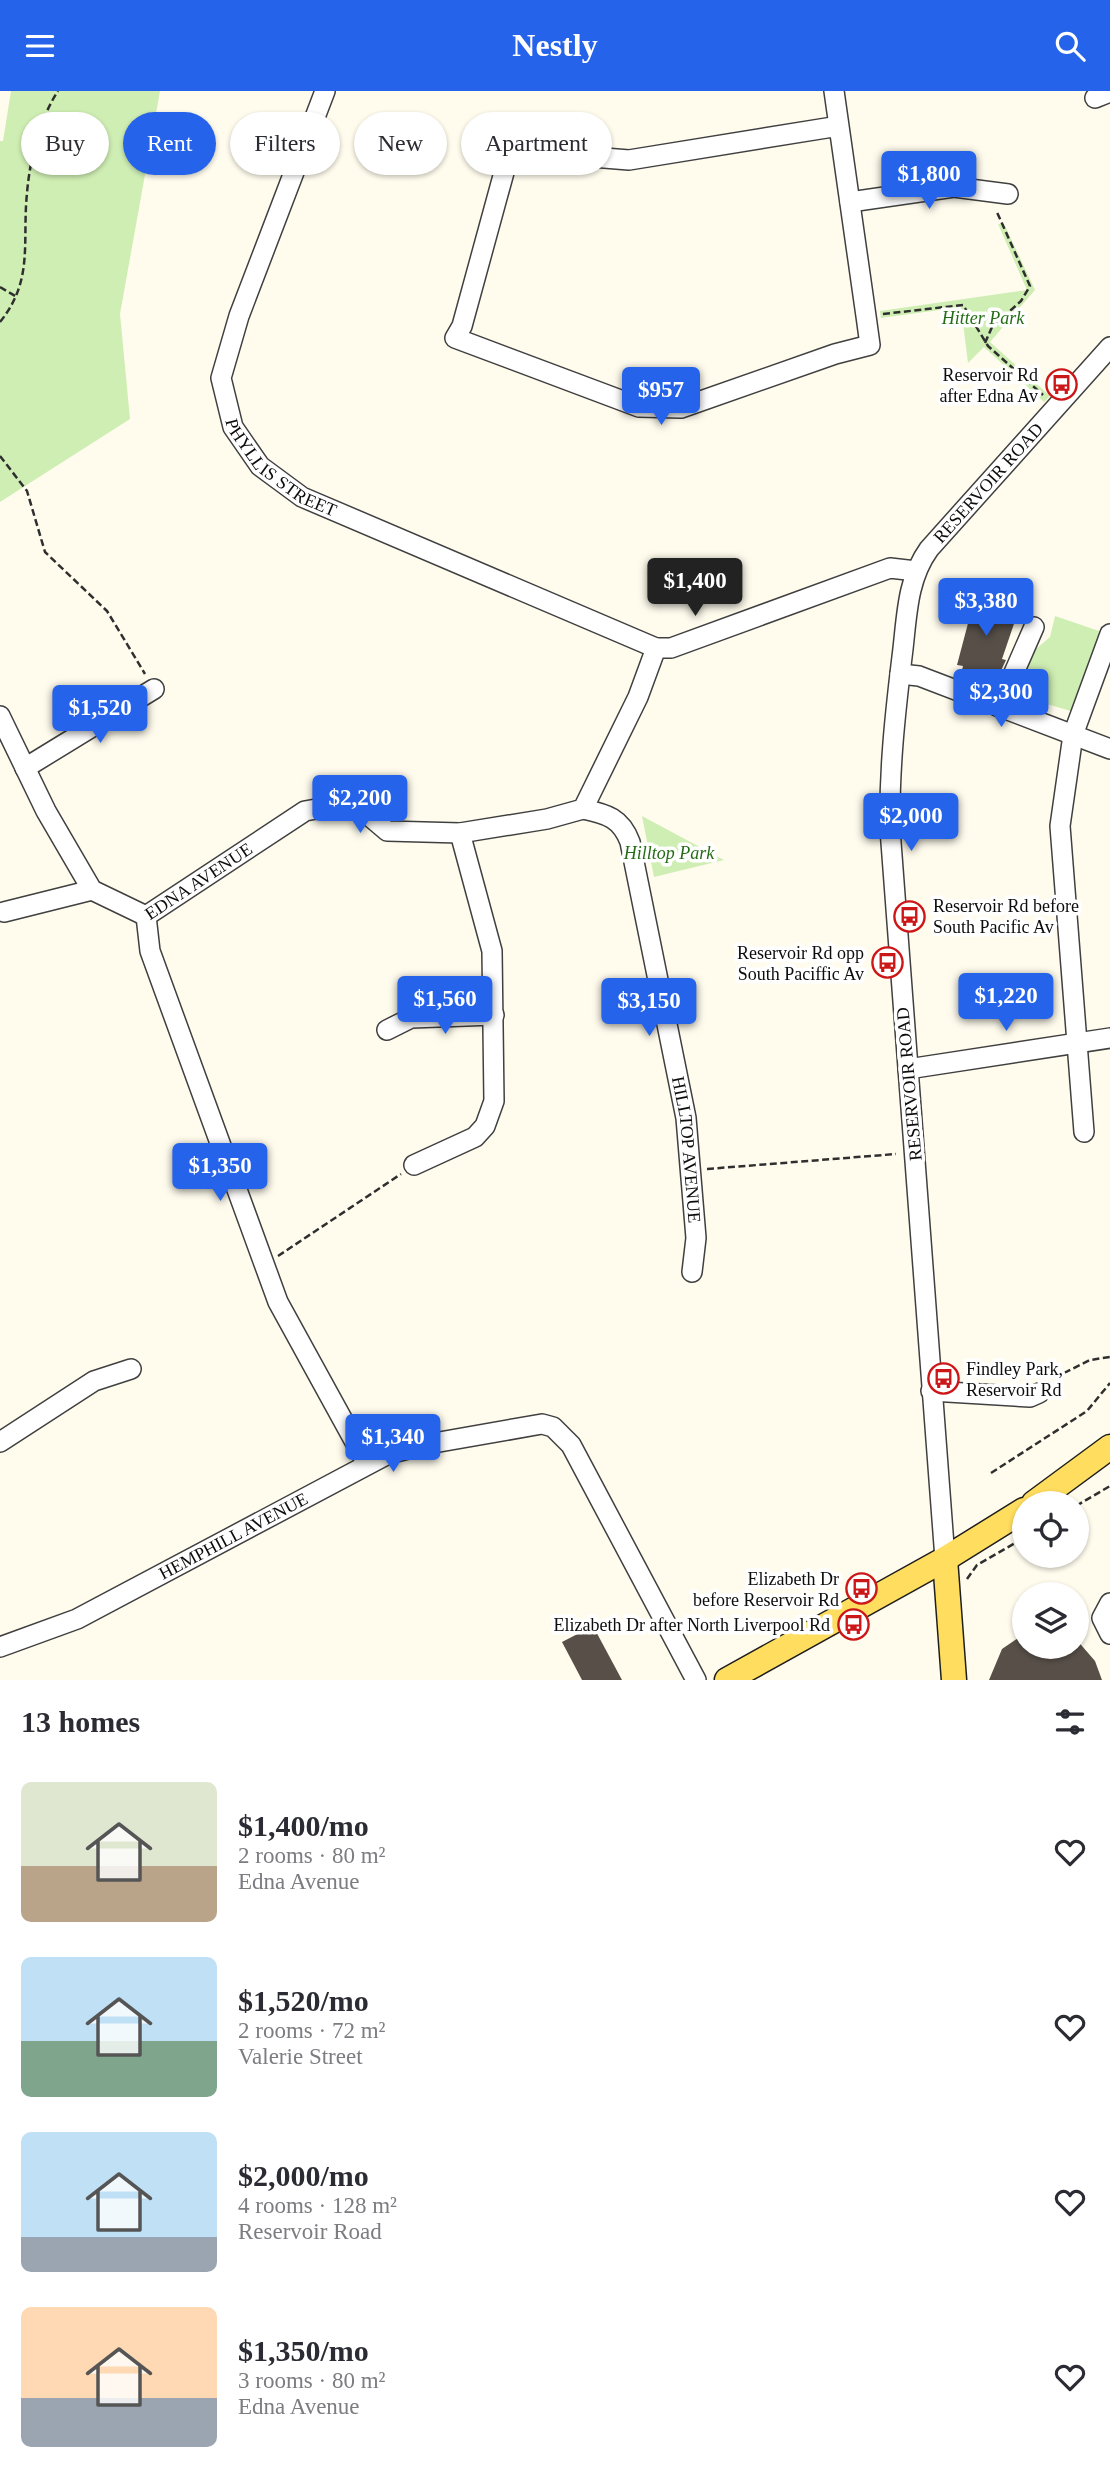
<!DOCTYPE html>
<html lang="en">
<head>
<meta charset="utf-8">
<style>
  :root { --surface:#fff; --page:#f7f7f7; --text:#2b2b33; --muted:#7c7c81; --accent:#2563eb }
  body { margin:0; font-family:"Times New Roman",serif; background:var(--page); color:var(--text); height:100vh; display:flex; flex-direction:column; font-size:26px; white-space:nowrap }
  * { box-sizing:border-box; margin:0 }
  p { font-size:23px; color:var(--muted) }
  .icon { flex:none; width:38px; height:38px; fill:none; stroke:currentColor; stroke-width:2; stroke-linecap:round; stroke-linejoin:round }
  .map { position:relative; height:1589px; overflow:hidden }
  .sheet { display:flex; flex-direction:column; background:var(--surface); flex:1 }
  .sheet>* { flex:none }
  .banner { position:absolute; left:21px; top:21px; width:700px; height:63px; display:flex; gap:14px }
  .buttons { position:absolute; left:1012px; top:1400px; display:grid; gap:14px }
  .buttons a { display:grid; place-items:center; width:77px; height:77px; border-radius:50%; background:var(--surface); box-shadow:0 2px 5px #0004; font-size:35px }
  .price { position:absolute; translate:-50% -60px; padding:0 16px; border-radius:7px; background:var(--accent); color:#fff; font-size:23px; line-height:46px; filter:drop-shadow(0 2px 4px #0008) }
  .price::after { content:''; position:absolute; left:50%; top:42px; width:21px; height:16px; margin-left:-10px; background:inherit; clip-path:polygon(0 0,100% 0,50% 100%) }
  .price.current { background:#222; color:#fff }
  ul { padding:0; list-style:none }
  li { display:flex; align-items:center; gap:21px; height:175px; padding:0 21px }
  li span { display:grid; place-items:center; flex:none; width:196px; height:140px; border-radius:10px; color:#555 }
  li>.icon { margin-inline-start:auto }
  span .icon { width:84px; height:84px; fill:#fffc; stroke-width:1 }
  li b { font-size:30px }
  h2 { display:flex; justify-content:space-between; align-items:center; height:84px; padding:0 21px; font-size:30px }
  .chip { padding:0 24px; border-radius:32px; background:var(--surface); box-shadow:0 2px 5px #0004; font-size:24px; line-height:63px }
  .chip.current { background:var(--accent); color:#fff }
  header { display:flex; justify-content:space-between; align-items:center; height:91px; padding:0 21px; background:var(--accent); color:#fff; font-size:32px; font-weight:700 }
  .map>svg:first-child { display:block }
  .green { fill:#cfeeb3 }
  .building { fill:#574f48 }
  .lines { fill:none; stroke-linecap:round; stroke-linejoin:round }
  .minor-casing { stroke:#404040; stroke-width:22 }
  .major-casing { stroke:#1e1e1e; stroke-width:27 }
  .path { stroke:#2f2f2f; stroke-width:2.5; stroke-dasharray:7 3.5; stroke-linecap:butt }
  .minor { stroke:#fff; stroke-width:19 }
  .major { stroke:#ffdd5e; stroke-width:24 }
  .labels { text-anchor:middle; dominant-baseline:central; stroke-width:7; stroke-linejoin:round; paint-order:stroke }
  .park-label { font-size:18px; font-style:italic; fill:#256c17; stroke:#fff }
  .poi-label { font-size:18px; fill:#0d0d0d; stroke:#fff; text-anchor:end }
  .street-label { font-size:18px; fill:#0d0d0d; stroke:#fff }
</style>
</head>
<body>
<header><svg class="icon" aria-label="menu" viewBox="0 0 24 24"><path d="M4 6h16M4 12h16M4 18h16"/></svg>Nestly<svg class="icon" aria-label="search" viewBox="0 0 24 24"><circle cx="10" cy="10" r="6"/><path d="M15 15l6 6"/></svg></header>
<div class="map">
<svg width="1110" height="1589" viewBox="0 0 1110 1589">
  <rect width="100%" height="100%" fill="#fffcee"/>
  <g class="green">
    <path d="M11 0H160L120 223 130 328 0 411V50H3Z"/>
    <path d="M998 133H1004L1035 199 990 251 1050 305 1044 311 984 256 968 272 961 216 881 227 880 220 1027 199Z"/>
    <path d="M1055 525 1108 543 1074 621 1020 605 1016 600 1029 564 1050 546Z"/>
    <path d="M642 725 724 769 654 786Z"/>
  </g>
  <g class="building">
    <path d="M981 500 1001 508 997 518 1017 524 1002 568 1006 569 996 590 962 579 963 575 957 574 976 502Z"/>
    <path d="M593 1535 622 1589H582L562 1551Z"/>
    <path d="M1024 1543V1556H1076V1548L1095 1570 1102 1589H989L1002 1558Z"/>
  </g>
  <g class="lines">
    <defs>
      <g id="minor">
        <path id="s1" d="M325 0 239 225 221 287 233 336 260 375 302 406 656 557"/>
        <path d="M834 0 866 225 870 254 835 263 681 317 639 316 455 247 462 235 512 52 567 64 629 69 839 35"/>
        <path d="M1095 7 1110 1"/>
        <path d="M850 111 954 96 1008 103"/>
        <path d="M900 583 919 585 1110 658"/>
        <path d="M999 616 1034 536"/>
        <path d="M0 625 46 720 92 799 146 825"/>
        <path d="M25 677 154 598"/>
        <path id="s2" d="M583 718C607 723 621 727 630 751L686 1027 696 1147 692 1181"/>
        <path d="M4 821 92 799"/>
        <path id="s3" d="M146 825 305 720 333 715 360 717 387 740 460 742 547 728 583 718 638 606 656 557H671L890 477 916 480"/>
        <path d="M146 825 150 860 278 1211 367 1373"/>
        <path d="M387 939 411 927 494 924"/>
        <path d="M908 978 1110 947"/>
        <path d="M1084 1041 1060 735 1073 644 1110 543"/>
        <path d="M414 1074 475 1046 485 1035 494 1010 492 860 460 742"/>
        <path d="M931 1300 1030 1306 1039 1302"/>
        <path d="M0 1351 94 1290 131 1278"/>
        <path id="s4" d="M945 1468 890 738C889 680 895 624 902 566 907 528 906 490 929 458L1110 256"/>
        <path d="M1110 1512 1102 1527 1110 1543"/>
        <path id="s5" d="M0 1556 77 1528 388 1363 428 1353 542 1333 553 1336 571 1354 696 1589"/>
      </g>
      <g id="major">
        <path d="M1034 1412 1110 1356"/>
        <path d="M945 1468 954 1589"/>
        <path d="M727 1589 945 1468 1024 1419"/>
      </g>
    </defs>
    <use href="#minor" class="minor-casing"/>
    <use href="#major" class="major-casing"/>
    <g class="path">
      <path d="M0 196 17 206"/>
      <path d="M883 223 963 214 988 255 1043 304"/>
      <path d="M0 231C34 189 22 151 27 102 30 68 39 29 58 0"/>
      <path d="M985 252 992 236 1021 210 1030 195 996 119"/>
      <path d="M0 365 27 400 45 461 107 520 145 583"/>
      <path d="M707 1078 896 1063"/>
      <path d="M278 1165 401 1083"/>
      <path d="M1064 1282 1090 1269 1110 1266"/>
      <path d="M991 1382 1087 1320 1110 1292"/>
      <path d="M1076 1415 1110 1395"/>
      <path d="M967 1488 977 1474 1024 1447"/>
    </g>
    <use href="#minor" class="minor"/>
    <use href="#major" class="major"/>
  </g>
  <defs>
    <symbol id="bus-ring" viewBox="-11 -11 22 22"><circle r="9.5" fill="#fff" stroke="#cc1719" stroke-width="1.5"/><path d="M-5-6H5V4H4V6H2V4H-2V6H-4V4H-5ZM-3.5-4V0h7V-4ZM-3.5 1.2v1.5H-2V1.2ZM2 1.2v1.5H3.5V1.2Z" fill="#cc1719"/></symbol>
  </defs>
  <g fill-rule="evenodd">
    <use href="#bus-ring" x="1044" y="276" width="35" height="35"/>
    <use href="#bus-ring" x="892" y="808" width="35" height="35"/>
    <use href="#bus-ring" x="870" y="854" width="35" height="35"/>
    <use href="#bus-ring" x="926" y="1270" width="35" height="35"/>
    <use href="#bus-ring" x="844" y="1480" width="35" height="35"/>
    <use href="#bus-ring" x="836" y="1516" width="35" height="35"/>
  </g>
  <g class="labels">
    <g class="park-label">
      <text x="983" y="227">Hitter Park</text>
      <text x="669" y="762">Hilltop Park</text>
    </g>
    <g class="poi-label">
      <text x="1038" y="284">Reservoir Rd<tspan x="1038" dy="21">after Edna Av</tspan></text>
      <text x="933" y="815" text-anchor="start">Reservoir Rd before<tspan x="933" dy="21">South Pacific Av</tspan></text>
      <text x="864" y="862">Reservoir Rd opp<tspan x="864" dy="21">South Paciffic Av</tspan></text>
      <text x="966" y="1278" text-anchor="start">Findley Park,<tspan x="966" dy="21">Reservoir Rd</tspan></text>
      <text x="839" y="1488">Elizabeth Dr<tspan x="839" dy="21">before Reservoir Rd</tspan></text>
      <text x="830" y="1534">Elizabeth Dr after North Liverpool Rd</text>
    </g>
    <g class="street-label">
      <text stroke="none"><textPath href="#s1" startOffset="420">PHYLLIS STREET</textPath></text>
      <text stroke="none"><textPath href="#s4" startOffset="1106">RESERVOIR ROAD</textPath></text>
      <text stroke="none"><textPath href="#s3" startOffset="63">EDNA AVENUE</textPath></text>
      <text transform="translate(909 993) rotate(-95)">RESERVOIR ROAD</text>
      <text stroke="none"><textPath href="#s2" startOffset="374">HILLTOP AVENUE</textPath></text>
      <text stroke="none"><textPath href="#s5" startOffset="259">HEMPHILL AVENUE</textPath></text>
    </g>
  </g>
</svg>
<div class="buttons">
<a><svg class="icon" aria-label="locate" viewBox="0 0 24 24"><circle cx="12" cy="12" r="6"/><path d="M12 2v4M12 18v4M2 12h4M18 12h4"/></svg></a>
<a><svg class="icon" aria-label="layers" viewBox="0 0 24 24"><path d="M12 4l9 5-9 5-9-5zM3 14l9 5 9-5"/></svg></a>
</div>
<b class="price" style="left:929px;top:120px">$1,800</b>
<b class="price" style="left:661px;top:336px">$957</b>
<b class="price current" style="left:695px;top:527px">$1,400</b>
<b class="price" style="left:986px;top:547px">$3,380</b>
<b class="price" style="left:1001px;top:638px">$2,300</b>
<b class="price" style="left:100px;top:654px">$1,520</b>
<b class="price" style="left:360px;top:744px">$2,200</b>
<b class="price" style="left:911px;top:762px">$2,000</b>
<b class="price" style="left:1006px;top:942px">$1,220</b>
<b class="price" style="left:445px;top:945px">$1,560</b>
<b class="price" style="left:649px;top:947px">$3,150</b>
<b class="price" style="left:220px;top:1112px">$1,350</b>
<b class="price" style="left:393px;top:1383px">$1,340</b>
<div class="banner">
<a class="chip">Buy</a>
<a class="chip current">Rent</a>
<a class="chip">Filters</a>
<a class="chip">New</a>
<a class="chip">Apartment</a>
</div>
</div>
<section class="sheet">
<h2>13 homes<svg class="icon" aria-label="filters" viewBox="0 0 24 24"><path d="M4 7h16M4 17h16"/><circle cx="9" cy="7" r="2"/><circle cx="15" cy="17" r="2"/></svg></h2>
<ul>
<li><span style="background:linear-gradient(#dfe7d0 60%,#b9a48a 0)"><svg class="icon" aria-label="home" viewBox="0 0 24 24"><path d="M3 11l9-7 9 7M6 9v11h12V9"/></svg></span><div><b>$1,400/mo</b><p>2 rooms · 80 m²</p><p>Edna Avenue</p></div><svg class="icon" aria-label="heart" viewBox="0 0 24 24"><path d="M12 20l-8-8c-3-5 5-10 8-4 3-6 11-1 8 4z"/></svg></li>
<li><span style="background:linear-gradient(#bfe0f5 60%,#7fa58c 0)"><svg class="icon" aria-label="home" viewBox="0 0 24 24"><path d="M3 11l9-7 9 7M6 9v11h12V9"/></svg></span><div><b>$1,520/mo</b><p>2 rooms · 72 m²</p><p>Valerie Street</p></div><svg class="icon" aria-label="heart" viewBox="0 0 24 24"><path d="M12 20l-8-8c-3-5 5-10 8-4 3-6 11-1 8 4z"/></svg></li>
<li><span style="background:linear-gradient(#bfe0f5 75%,#9aa5b1 0)"><svg class="icon" aria-label="home" viewBox="0 0 24 24"><path d="M3 11l9-7 9 7M6 9v11h12V9"/></svg></span><div><b>$2,000/mo</b><p>4 rooms · 128 m²</p><p>Reservoir Road</p></div><svg class="icon" aria-label="heart" viewBox="0 0 24 24"><path d="M12 20l-8-8c-3-5 5-10 8-4 3-6 11-1 8 4z"/></svg></li>
<li><span style="background:linear-gradient(#ffd9b3 65%,#9aa5b1 0)"><svg class="icon" aria-label="home" viewBox="0 0 24 24"><path d="M3 11l9-7 9 7M6 9v11h12V9"/></svg></span><div><b>$1,350/mo</b><p>3 rooms · 80 m²</p><p>Edna Avenue</p></div><svg class="icon" aria-label="heart" viewBox="0 0 24 24"><path d="M12 20l-8-8c-3-5 5-10 8-4 3-6 11-1 8 4z"/></svg></li>
</ul>
</section>
</body>
</html>
